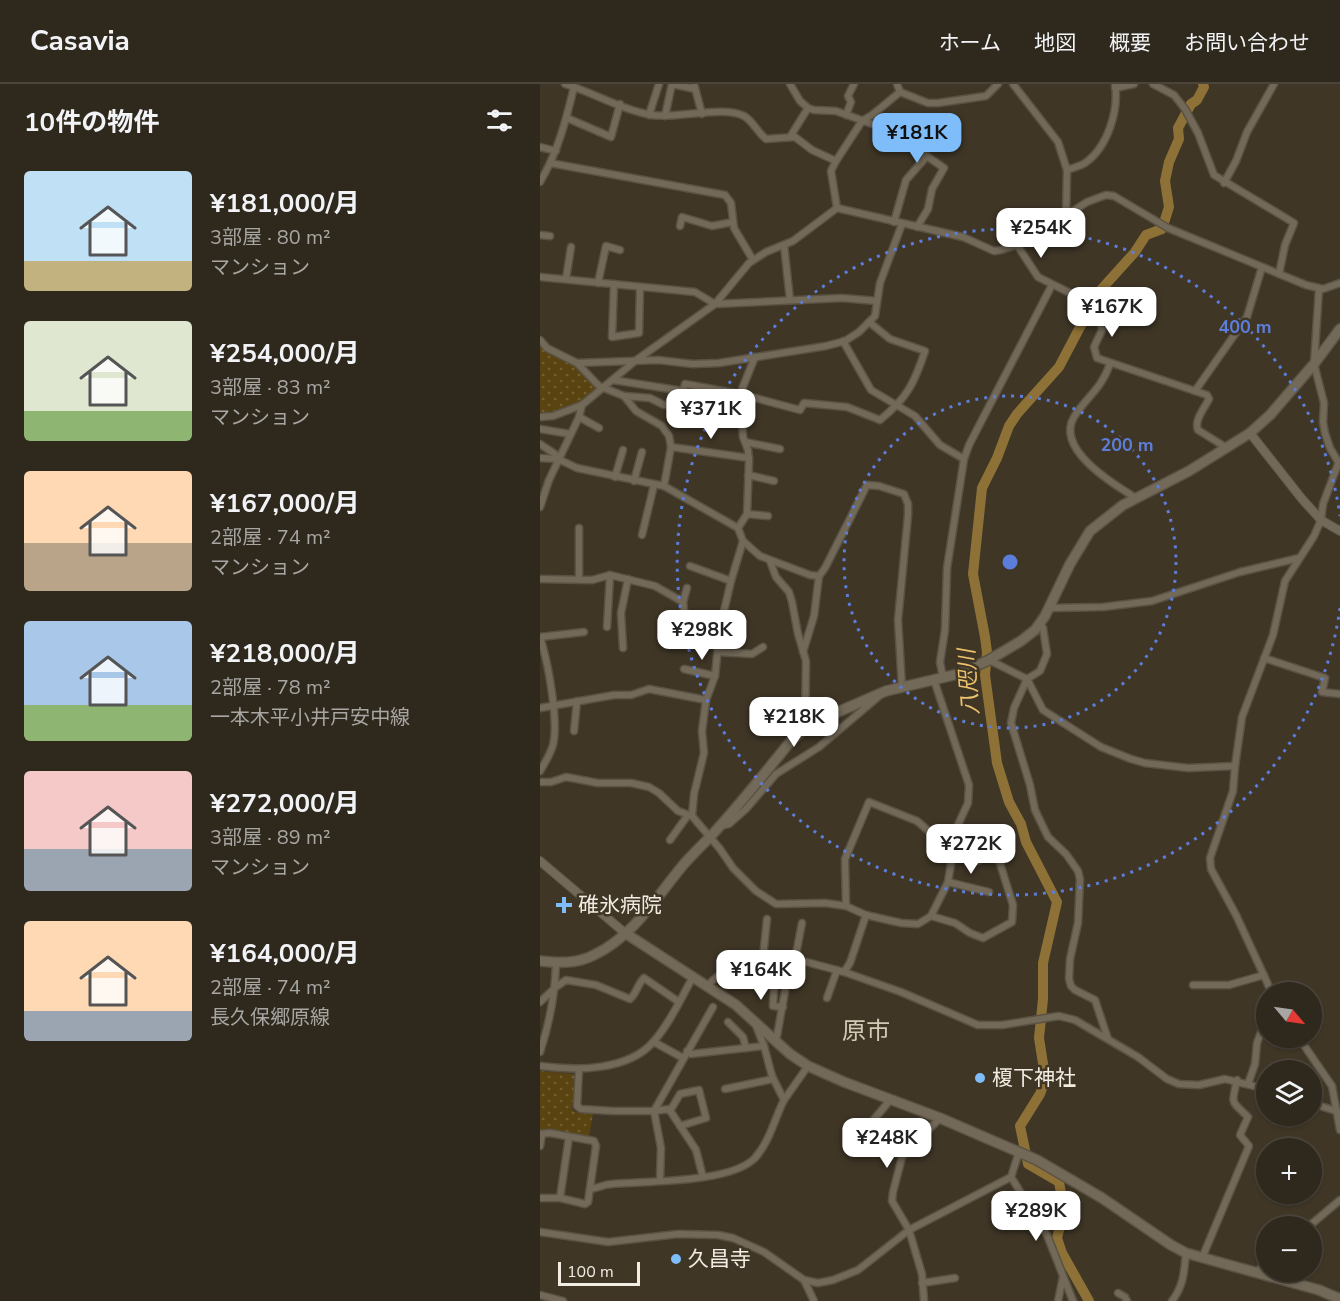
<!DOCTYPE html>
<html lang="ja">
<head>
<meta charset="utf-8">
<style>
  :root { --surface:#2f281c; --page:#3b3429; --text:#f1f3f6; --muted:#a7a6a3; --line:#4a443b; --accent:#7fbdfa }
  body { margin:0; font-family:"Nunito Sans","Noto Sans JP",sans-serif; background:var(--page); color:var(--text); height:100vh; display:flex; flex-direction:column; font-size:22px; white-space:nowrap }
  * { box-sizing:border-box; margin:0 }
  p { font-size:20px; color:var(--muted) }
  .icon { flex:none; width:33px; height:33px; fill:none; stroke:currentColor; stroke-width:2; stroke-linecap:round; stroke-linejoin:round }
  .map { position:relative; flex:1; overflow:hidden }
  .panel { display:flex; flex-direction:column; background:var(--surface); width:540px }
  .panel>* { flex:none }
  .needle { width:39px; rotate:119deg }
  .buttons { position:absolute; left:716px; top:898px; display:grid; gap:12px }
  .buttons a { display:grid; place-items:center; width:66px; height:66px; border-radius:50%; background:var(--surface); box-shadow:0 2px 4px #0004,0 0 0 2px var(--line); font-size:30px }
  .scale { position:absolute; left:18px; bottom:15px; width:82px; box-sizing:border-box; padding-left:6px; border:3px solid #f2ece2; border-top:0; font-size:16px; line-height:21px; white-space:nowrap; color:#f2ece2; -webkit-text-stroke:4px #3f3626; paint-order:stroke }
  .price { position:absolute; translate:-50% -51px; padding:0 14px; border-radius:12px; background:#fff; color:#222; font-size:20px; line-height:39px; filter:drop-shadow(0 2px 3px #0008) }
  .price::after { content:''; position:absolute; left:50%; top:36px; width:18px; height:14px; margin-left:-9px; background:inherit; clip-path:polygon(0 0,100% 0,50% 100%) }
  .price.active { background:var(--accent); color:#111 }
  ul { padding:0; list-style:none }
  li { display:flex; align-items:center; gap:18px; height:150px; padding:0 24px }
  li span { display:grid; place-items:center; flex:none; width:168px; height:120px; border-radius:6px; color:#555 }
  li>.icon { margin-inline-start:auto }
  span .icon { width:72px; height:72px; fill:#fffc; stroke-width:1 }
  li b { font-size:26px }
  h2 { display:flex; justify-content:space-between; align-items:center; height:72px; padding:0 24px; font-size:26px }
  header { display:flex; align-items:center; gap:36px; box-sizing:border-box; height:84px; padding:0 30px; background:var(--surface); border-bottom:2px solid var(--line) }
  header strong { font-size:28px }
  nav { display:flex; gap:33px; margin-inline-start:auto; font-size:21px }
  main { display:flex; flex:1; min-height:0 }
  .map>svg:first-child { display:block }
  .grass { fill:url(#grass-dots) }
  .lines { fill:none; stroke-linecap:round; stroke-linejoin:round }
  .river { stroke:#8e7136; stroke-width:10 }
  .minor-casing { stroke:#5a5345; stroke-width:9 }
  .tertiary-casing { stroke:#5a5345; stroke-width:10 }
  .secondary-casing { stroke:#5a5345; stroke-width:12 }
  .minor { stroke:#736958; stroke-width:6 }
  .tertiary { stroke:#736958; stroke-width:8 }
  .secondary { stroke:#736958; stroke-width:9 }
  .ring { fill:none; stroke:#5d7ddb; stroke-width:3; stroke-dasharray:3 6 }
  .poi-dot { fill:#7fbdfa; stroke:#3f3626; stroke-width:2 }
  .labels { text-anchor:middle; dominant-baseline:central; stroke-width:5; stroke-linejoin:round; paint-order:stroke }
  .poi-label { font-size:21px; fill:#f2ece2; stroke:#3f3626; text-anchor:start }
  .water-label { font-size:22px; font-style:italic; fill:#edc16c; stroke:#3f3626 }
  .quarter-label { font-size:24px; fill:#d3c9b5; stroke:#3f3626 }
  .centre { fill:#5d7ddb; stroke:#3f3626; stroke-width:3 }
  .ring-label { font-size:18px; text-anchor:middle; font-weight:bold; fill:#5d7ddb; stroke:#3f3626; stroke-width:5; stroke-linejoin:round; paint-order:stroke }
</style>
</head>
<body>
<header>
<strong>Casavia</strong>
<nav><a>ホーム</a><a>地図</a><a>概要</a><a>お問い合わせ</a></nav>
</header>
<main>
<section class="panel">
<h2>10件の物件<svg class="icon" aria-label="filters" viewBox="0 0 24 24"><path d="M4 7h16M4 17h16"/><circle cx="9" cy="7" r="2"/><circle cx="15" cy="17" r="2"/></svg></h2>
<ul>
<li><span style="background:linear-gradient(#bfe0f5 75%,#c2b280 0)"><svg class="icon" aria-label="home" viewBox="0 0 24 24"><path d="M3 11l9-7 9 7M6 9v11h12V9"/></svg></span><div><b>¥181,000/月</b><p>3部屋 · 80 m²</p><p>マンション</p></div></li>
<li><span style="background:linear-gradient(#dfe7d0 75%,#8fb573 0)"><svg class="icon" aria-label="home" viewBox="0 0 24 24"><path d="M3 11l9-7 9 7M6 9v11h12V9"/></svg></span><div><b>¥254,000/月</b><p>3部屋 · 83 m²</p><p>マンション</p></div></li>
<li><span style="background:linear-gradient(#ffd9b3 60%,#b9a48a 0)"><svg class="icon" aria-label="home" viewBox="0 0 24 24"><path d="M3 11l9-7 9 7M6 9v11h12V9"/></svg></span><div><b>¥167,000/月</b><p>2部屋 · 74 m²</p><p>マンション</p></div></li>
<li><span style="background:linear-gradient(#a9c7e8 70%,#8fb573 0)"><svg class="icon" aria-label="home" viewBox="0 0 24 24"><path d="M3 11l9-7 9 7M6 9v11h12V9"/></svg></span><div><b>¥218,000/月</b><p>2部屋 · 78 m²</p><p>一本木平小井戸安中線</p></div></li>
<li><span style="background:linear-gradient(#f6c9c9 65%,#9aa5b1 0)"><svg class="icon" aria-label="home" viewBox="0 0 24 24"><path d="M3 11l9-7 9 7M6 9v11h12V9"/></svg></span><div><b>¥272,000/月</b><p>3部屋 · 89 m²</p><p>マンション</p></div></li>
<li><span style="background:linear-gradient(#ffd9b3 75%,#9aa5b1 0)"><svg class="icon" aria-label="home" viewBox="0 0 24 24"><path d="M3 11l9-7 9 7M6 9v11h12V9"/></svg></span><div><b>¥164,000/月</b><p>2部屋 · 74 m²</p><p>長久保郷原線</p></div></li>
</ul>
</section>
<div class="map">
<svg width="800" height="1217" viewBox="0 0 800 1217">
  <defs>
    <pattern id="grass-dots" width="8" height="8" patternUnits="userSpaceOnUse" patternTransform="scale(1.5)"><rect width="8" height="8" fill="#594310"/><path d="M2 2h.1M6 6h.1" fill="none" stroke="#715e32" stroke-width="1.8" stroke-linecap="round"/></pattern>
  </defs>
  <rect width="100%" height="100%" fill="#3f3626"/>
  <g class="grass">
    <path d="M0 260 4 266 36 282 56 303V306C36 322 26 328 0 329Z"/>
    <path d="M0 987 33 990 35 993 32 1025 35 1028 53 1030 49 1052 0 1047Z"/>
  </g>
  <g class="lines">
    <path class="river" d="M549 1217 522 1169 517 1154 524 1126 519 1098 488 1080 480 1042 500 1010 504 999V986L499 954 503 915V879L517 818 486 758 481 740 469 718 457 679 445 591 447 568 445 553 433 490 442 404 457 374 469 342 477 330 519 283 558 209 595 168 606 151 622 145 629 123 625 97 629 78 639 55 638 44 651 20 657 16 664 3 663 0"/>
    <defs>
      <g id="minor">
        <path d="M25 0C54 9 82 26 112 31 137 35 184 21 204 32 213 37 218 49 226 55L255 53 272 66 296 77"/>
        <path d="M154 0 162 30"/>
        <path d="M250 0 260 17 268 24 274 26 296 27 349 46 404 84 392 105 388 125 377 143"/>
        <path d="M357 0 360 8 388 19H398L446 12 458 0"/>
        <path d="M473 0 518 58 527 86 526 132"/>
        <path d="M613 0 634 11 645 25 658 49 674 91 754 139 745 161 739 190"/>
        <path d="M575 4 594 0"/>
        <path d="M109 31 119 0"/>
        <path d="M306 31 311 18 308 12 314 0"/>
        <path d="M125 32 132 0 155 5"/>
        <path d="M27 34 71 53 80 20"/>
        <path d="M250 53 268 24"/>
        <path d="M0 63 16 67"/>
        <path d="M10 79 185 111 191 119 194 144 213 176"/>
        <path d="M527 86C533 84 540 82 545 79 568 63 579 26 575 0"/>
        <path d="M0 98C18 68 26 36 34 3"/>
        <path d="M684 99 696 77 707 48 734 0"/>
        <path d="M297 124 291 87 296 77 322 37 332 31 360 8"/>
        <path d="M354 138 366 96 387 72"/>
        <path d="M140 142 142 133 172 142 193 138"/>
        <path d="M0 151 10 152"/>
        <path d="M244 161 250 216"/>
        <path d="M477 161 498 193 540 214 560 236 562 246 554 263 557 274 667 311 669 315C664 325 654 336 658 346L687 364"/>
        <path d="M0 193 155 208 175 220 302 214 337 217"/>
        <path d="M26 195 31 163"/>
        <path d="M58 199 66 162 80 166"/>
        <path d="M74 200 72 253 99 249 100 203"/>
        <path d="M779 205 774 280 784 319 783 338 785 349 790 364 800 381"/>
        <path d="M0 256 7 264 37 279 59 302 84 312 96 327 122 342 129 352 131 363 124 402"/>
        <path d="M303 257 331 306 375 332 400 361 424 375"/>
        <path d="M37 279 118 276 153 280 179 279 286 262 305 257 319 248 335 232 340 199 362 140"/>
        <path d="M570 280C561 306 546 313 534 333 515 365 573 400 596 414"/>
        <path d="M73 296 143 307 145 300 200 310 260 326 264 319 307 323 340 336C367 314 374 300 385 267L350 255 329 238"/>
        <path d="M655 307 707 233 722 183"/>
        <path d="M84 312 110 314 124 321 175 320"/>
        <path d="M0 333 13 332 42 321 95 277 175 220 209 179 226 168 253 157 297 124 423 153 454 167 461 166 477 161 498 150 547 118 566 111 574 112 628 144 766 201 783 205 800 199"/>
        <path d="M39 333 59 344"/>
        <path d="M0 345 30 350"/>
        <path d="M205 358 240 365"/>
        <path d="M0 360 15 370 18 375 37 384 124 402 198 444 203 457 220 472 270 491 279 492 285 484 327 401 339 402 364 410 368 420V431L358 536 362 603"/>
        <path d="M131 363 209 374"/>
        <path d="M0 374 18 375"/>
        <path d="M208 391 234 397"/>
        <path d="M75 393 83 366"/>
        <path d="M94 397 102 368"/>
        <path d="M0 423 9 396 39 333 42 321"/>
        <path d="M207 430 228 432"/>
        <path d="M39 444V495"/>
        <path d="M198 444 207 430 209 377 208 366 203 353 200 310 215 273"/>
        <path d="M102 451 114 401"/>
        <path d="M230 477 236 493 249 508 252 518 258 550 266 577 265 644"/>
        <path d="M150 482 191 497"/>
        <path d="M0 495 52 496 70 491 115 502 143 518"/>
        <path d="M147 504 143 518 145 535 180 544"/>
        <path d="M509 524 563 523 612 517 700 488 759 474"/>
        <path d="M500 539 503 544 507 570 500 587 487 595 474 624 471 639 490 701 495 726 508 753 526 770 538 787 540 795 538 839 530 875 529 895 531 902 535 906 555 916 568 955"/>
        <path d="M67 543 70 491"/>
        <path d="M0 553C8 578 19 637 13 661 10 671 5 679 0 687"/>
        <path d="M0 553 44 548"/>
        <path d="M83 564 81 529 88 495"/>
        <path d="M178 568 212 570 223 563"/>
        <path d="M263 568 274 532 279 492"/>
        <path d="M724 574 785 594 782 608 800 610"/>
        <path d="M449 576 487 595 503 626 561 663 591 675 605 679 648 684 695 682"/>
        <path d="M144 585 175 592"/>
        <path d="M403 594 400 578 405 546 407 484 424 375 429 361 512 201"/>
        <path d="M0 624 74 611H91L109 605 166 616"/>
        <path d="M34 647 37 617"/>
        <path d="M0 698H11L26 693 58 699H91L109 703 119 709 138 727 152 732 180 765 193 784 216 807 236 820 285 819 306 822 326 831 361 839 378 840 391 832 408 798 417 743 428 719 429 701 394 596"/>
        <path d="M152 732 154 710 164 669 162 647 166 616 175 592 180 544 191 497 203 457"/>
        <path d="M181 742 189 740 206 725 236 690 279 663 338 613"/>
        <path d="M130 756 148 731"/>
        <path d="M408 798 449 808"/>
        <path d="M306 822 305 775 329 718 377 737 414 769 438 777"/>
        <path d="M391 832 415 839 430 849 443 854 472 838 473 821 452 754"/>
        <path d="M255 875 262 839"/>
        <path d="M226 882 234 905 233 922 243 923"/>
        <path d="M222 883 227 835"/>
        <path d="M304 888 310 879 326 831"/>
        <path d="M653 901H689L724 891"/>
        <path d="M168 902 172 897 188 884H216L255 875 304 888 361 908 438 941H462L519 932 535 936 598 973 627 995 639 1000 659 1001 685 995 726 1005"/>
        <path d="M732 909 696 831 671 785 670 774 693 707 695 682 702 633 733 551 745 497 774 452 781 436 783 420 798 380"/>
        <path d="M287 914 297 886"/>
        <path d="M0 918 16 903 26 896 56 901 90 915C97 909 97 901 104 894L139 918"/>
        <path d="M188 938 203 953 206 964"/>
        <path d="M759 954 792 1002 800 1046"/>
        <path d="M234 955 237 952 245 907"/>
        <path d="M114 958 143 974"/>
        <path d="M147 967 151 970 224 962"/>
        <path d="M0 968C10 938 15 910 16 879"/>
        <path d="M0 982C36 987 89 987 114 957 130 939 141 914 153 893"/>
        <path d="M39 985 37 1022 41 1025 73 1027H114L121 1064 120 1096"/>
        <path d="M708 1000 715 980 717 959 726 935"/>
        <path d="M185 1005 233 995"/>
        <path d="M244 1016 268 982"/>
        <path d="M771 1019 799 1028"/>
        <path d="M114 1027 173 923"/>
        <path d="M114 1027 129 1025 156 1066 163 1093"/>
        <path d="M130 1027 140 1010 159 1006 166 1034 140 1042"/>
        <path d="M0 1050 10 1049 54 1057 56 1062 48 1118 45 1120 20 1114H0"/>
        <path d="M0 1062 2 1050"/>
        <path d="M316 1067 331 1039 351 1015"/>
        <path d="M471 1093 507 1151 533 1217"/>
        <path d="M50 1105C58 1104 65 1100 72 1100 107 1097 191 1099 215 1074 230 1057 234 1036 244 1016L232 992 224 962 215 939"/>
        <path d="M20 1114 29 1053"/>
        <path d="M768 1143 800 1116"/>
        <path d="M0 1148 68 1158 138 1150 178 1151 193 1154 224 1168 264 1196 278 1199 293 1196 318 1186 369 1146 471 1093 479 1068"/>
        <path d="M662 1174 709 1062 700 1051 708 1033C691 1016 691 1022 697 996"/>
        <path d="M716 1189 726 1178"/>
        <path d="M264 1196 274 1217"/>
        <path d="M382 1199 415 1194"/>
        <path d="M578 1209 585 1213 587 1217"/>
        <path d="M0 1211 23 1217"/>
        <path d="M384 1217 382 1190 369 1146 352 1117 353 1108 362 1073 400 1034"/>
        <path d="M518 1217 523 1193"/>
        <path d="M632 1217C644 1201 644 1188 646 1169"/>
      </g>
      <g id="tertiary">
        <path d="M710 349 762 415 781 436 800 447"/>
        <path d="M0 777 85 849"/>
      </g>
      <g id="secondary">
        <path d="M85 849 196 921 250 970 268 982 304 998 400 1034 497 1076 562 1114 631 1161 646 1169 779 1206 800 1215"/>
        <path d="M0 877C18 879 37 880 54 871 94 852 117 812 144 780 152 771 161 762 170 753 198 723 224 690 250 658L265 644 284 634 346 607 418 590 449 576 481 557 495 546 505 532 530 480 550 447 583 421 649 387 710 349 730 331 774 280 800 245"/>
      </g>
    </defs>
    <use href="#minor" class="minor-casing"/>
    <use href="#tertiary" class="tertiary-casing"/>
    <use href="#secondary" class="secondary-casing"/>
    <use href="#minor" class="minor"/>
    <use href="#tertiary" class="tertiary"/>
    <use href="#secondary" class="secondary"/>
  </g>
  <g class="ring">
    <circle cx="470" cy="478" r="166"/>
    <path d="M800 524A333 333 0 1 1 800 432"/>
  </g>
  <g class="poi-dot">
    <path d="M21 812h6v6h6v6h-6v6h-6v-6h-6v-6h6z"/>
    <circle cx="440" cy="994" r="6"/>
    <circle cx="136" cy="1175" r="6"/>
  </g>
  <g class="labels">
    <g class="poi-label">
      <text x="38" y="821">碓氷病院</text>
      <text x="452" y="994">榎下神社</text>
      <text x="148" y="1175">久昌寺</text>
    </g>
    <g class="water-label">
      <text transform="translate(429 598) rotate(-94)">八咫川</text>
    </g>
    <g class="quarter-label">
      <text x="326" y="947">原市</text>
    </g>
  </g>
  <circle cx="470" cy="478" r="9" class="centre"/>
  <g class="ring-label">
    <text x="705" y="249">400 m</text>
    <text x="587" y="367">200 m</text>
  </g>
</svg>
<div class="buttons">
<a><svg class="needle" viewBox="-14 -14 28 28"><path d="M0-13l5 13h-10z" fill="#e53935"/><path d="M0 13l5-13h-10z" fill="#a7a6a3"/></svg></a>
<a><svg class="icon" aria-label="layers" viewBox="0 0 24 24"><path d="M12 4l9 5-9 5-9-5zM3 14l9 5 9-5"/></svg></a>
<a>+</a>
<a>−</a>
</div>
<div class="scale">100 m</div>
<b class="price active" style="left:377px;top:80px">¥181K</b>
<b class="price" style="left:501px;top:175px">¥254K</b>
<b class="price" style="left:572px;top:254px">¥167K</b>
<b class="price" style="left:171px;top:356px">¥371K</b>
<b class="price" style="left:162px;top:577px">¥298K</b>
<b class="price" style="left:254px;top:664px">¥218K</b>
<b class="price" style="left:431px;top:791px">¥272K</b>
<b class="price" style="left:221px;top:917px">¥164K</b>
<b class="price" style="left:347px;top:1085px">¥248K</b>
<b class="price" style="left:496px;top:1158px">¥289K</b>
</div>
</main>
</body>
</html>
